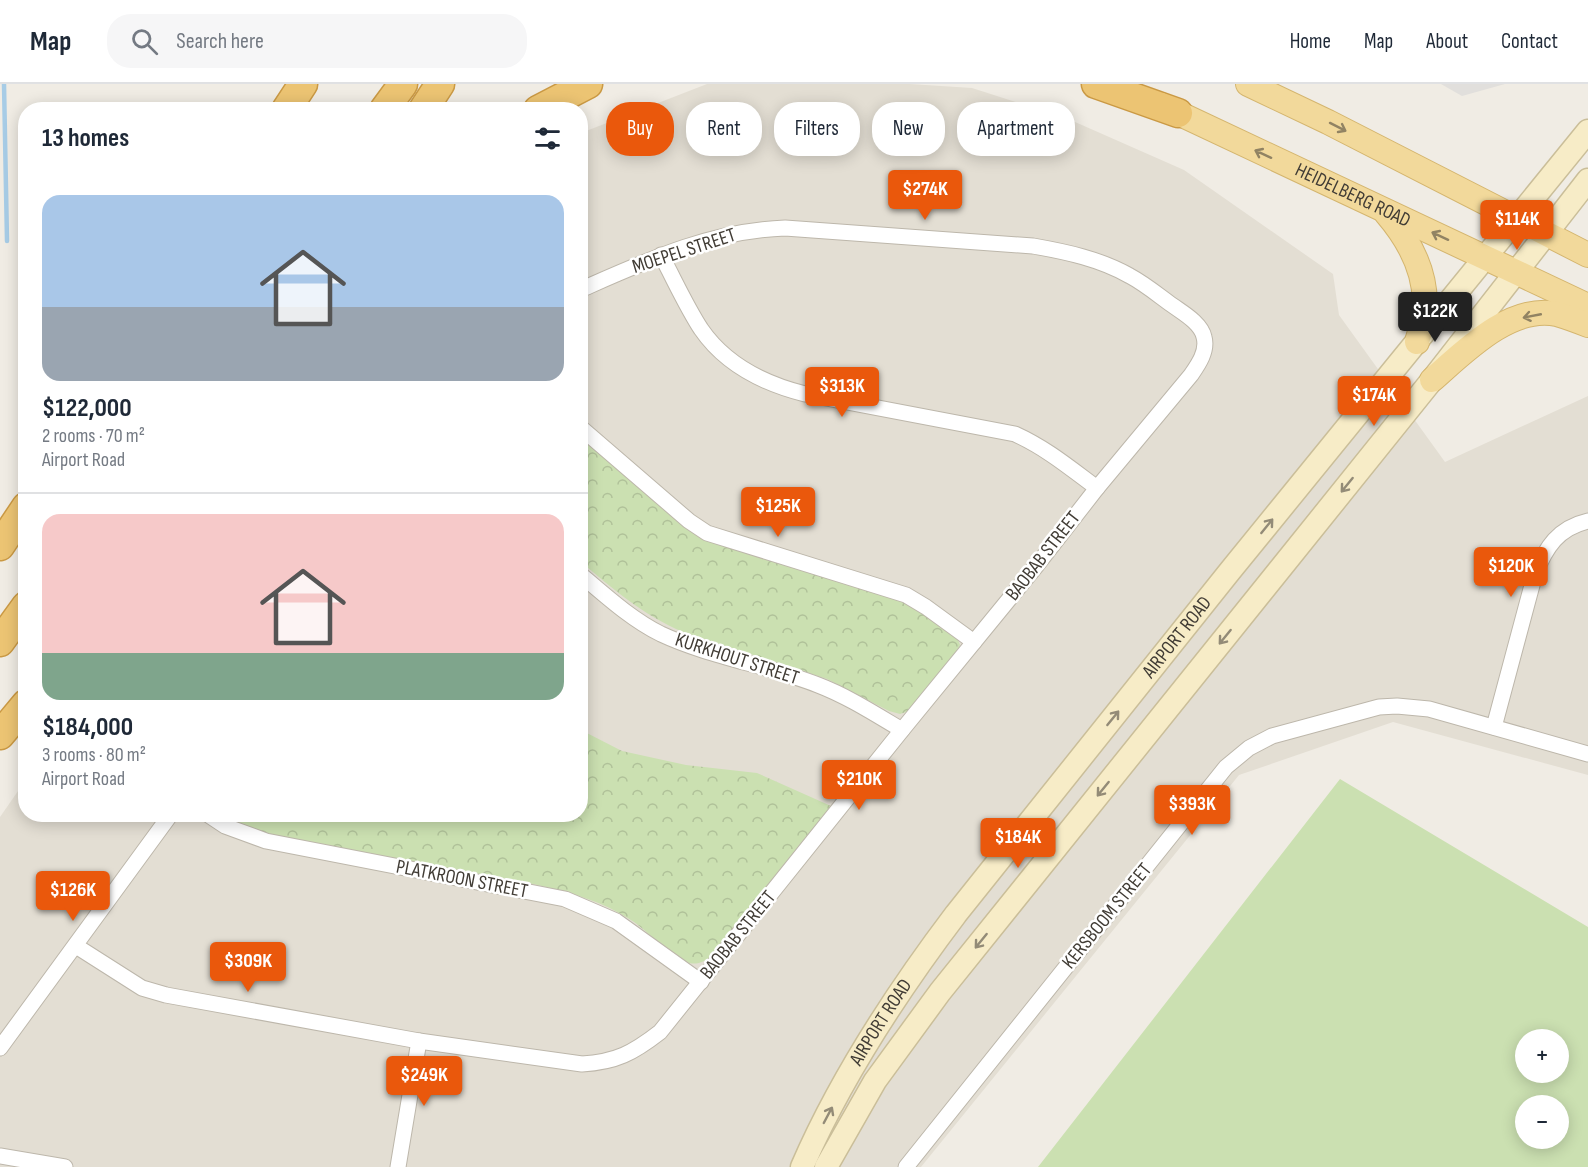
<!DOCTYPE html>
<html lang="en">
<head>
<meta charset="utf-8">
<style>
  :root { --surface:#fff; --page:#f6f6f7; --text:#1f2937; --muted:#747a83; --line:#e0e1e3; --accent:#ea580c }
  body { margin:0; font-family:"Sofia Sans Condensed",sans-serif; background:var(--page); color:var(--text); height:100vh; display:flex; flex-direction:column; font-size:22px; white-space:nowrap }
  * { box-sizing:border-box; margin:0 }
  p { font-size:20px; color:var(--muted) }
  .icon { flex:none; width:33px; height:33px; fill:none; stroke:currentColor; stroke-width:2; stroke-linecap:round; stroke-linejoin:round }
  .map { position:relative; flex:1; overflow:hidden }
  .panel { position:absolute; left:18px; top:18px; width:570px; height:720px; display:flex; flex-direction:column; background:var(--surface); border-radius:24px; box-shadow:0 3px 15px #0003 }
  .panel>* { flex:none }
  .banner { position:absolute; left:606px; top:18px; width:570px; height:54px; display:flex; gap:12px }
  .tools { position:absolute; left:1515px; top:945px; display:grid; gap:12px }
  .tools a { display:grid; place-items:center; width:54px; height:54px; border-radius:50%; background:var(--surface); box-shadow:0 3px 15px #0003; font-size:30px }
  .price { position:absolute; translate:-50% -51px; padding:0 14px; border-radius:6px; background:var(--accent); color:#fff; font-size:20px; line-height:39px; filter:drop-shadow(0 2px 3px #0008) }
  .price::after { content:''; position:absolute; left:50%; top:36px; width:18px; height:14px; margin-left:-9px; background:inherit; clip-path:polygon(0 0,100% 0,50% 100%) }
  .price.active { background:#222; color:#fff }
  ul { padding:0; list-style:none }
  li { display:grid; align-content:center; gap:12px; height:318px; padding:0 24px }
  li+li { border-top:2px solid var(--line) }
  li span { display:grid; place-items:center; height:186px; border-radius:18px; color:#555 }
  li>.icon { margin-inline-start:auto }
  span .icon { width:108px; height:108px; fill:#fffc; stroke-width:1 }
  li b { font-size:26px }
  h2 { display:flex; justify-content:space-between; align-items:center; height:72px; padding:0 24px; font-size:26px }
  .chip { padding:0 21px; border-radius:24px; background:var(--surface); box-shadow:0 3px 15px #0003; font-size:21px; line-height:54px }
  .chip.active { background:var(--accent); color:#fff }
  header { display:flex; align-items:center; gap:36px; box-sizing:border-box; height:84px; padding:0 30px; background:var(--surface); border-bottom:2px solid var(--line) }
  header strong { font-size:28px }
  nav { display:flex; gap:33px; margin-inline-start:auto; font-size:21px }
  .search { width:420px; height:54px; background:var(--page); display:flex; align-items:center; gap:15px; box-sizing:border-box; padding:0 21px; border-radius:24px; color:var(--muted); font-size:22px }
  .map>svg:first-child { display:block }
  .residential { fill:#e3ded3 }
  .green { fill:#cbe0b1; fill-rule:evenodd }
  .park { fill:url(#park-crowns) }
  .parking { fill:#e1dfdc }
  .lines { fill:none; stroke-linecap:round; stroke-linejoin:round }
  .stream { stroke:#a7cce6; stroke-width:4.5 }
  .street-casing { stroke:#bdb7ab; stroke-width:17 }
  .secondary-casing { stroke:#cabe99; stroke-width:25 }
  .primary-casing { stroke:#d4b56e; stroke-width:26 }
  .highway-casing { stroke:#ca9944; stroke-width:31 }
  .street { stroke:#fff; stroke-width:15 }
  .secondary { stroke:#f7ecc7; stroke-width:22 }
  .primary { stroke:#f2d99b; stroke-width:24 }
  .highway { stroke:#ecc473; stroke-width:28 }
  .oneway { stroke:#918363 }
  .oneway2 { stroke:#938b77 }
  .labels { text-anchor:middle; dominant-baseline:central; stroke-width:5; stroke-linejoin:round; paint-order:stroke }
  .street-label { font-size:20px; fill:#413c35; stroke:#fff }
</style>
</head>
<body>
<header>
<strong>Map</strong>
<div class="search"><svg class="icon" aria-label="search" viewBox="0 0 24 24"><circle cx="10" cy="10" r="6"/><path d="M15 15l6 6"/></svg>Search here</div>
<nav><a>Home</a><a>Map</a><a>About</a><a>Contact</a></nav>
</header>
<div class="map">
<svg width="1588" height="1083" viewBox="0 0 1588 1083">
  <defs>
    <pattern id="park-crowns" width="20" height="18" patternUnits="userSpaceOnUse" patternTransform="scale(1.5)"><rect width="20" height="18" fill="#cbe0b1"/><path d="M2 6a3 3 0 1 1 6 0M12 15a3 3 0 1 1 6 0" fill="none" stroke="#b0c199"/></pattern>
  </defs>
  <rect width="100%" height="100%" fill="#f0ece4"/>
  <path class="residential" d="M707 0H910L972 4 1066 34 1184 86 1333 190 1339 231 1445 378 1588 312V691L1393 638 1239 691 921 1083H0V733L25 697 26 730H580L581 49Z"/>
  <path class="green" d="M1340 695 1588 843V1083H1038ZM1526 956H1558V988H1526ZM1526 1022H1558V1054H1526Z"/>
  <g class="park">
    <path d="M580 349 687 442 891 510 920 526 957 553 960 561 956 570 909 627 900 630 889 627 827 595 683 548C643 531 613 505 581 478Z"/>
    <path d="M581 646 622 667 686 681 757 689 831 722 712 872C703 878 697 882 686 878 669 872 650 849 634 838 603 817 569 808 533 800L266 751 235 740 219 731 580 730Z"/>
  </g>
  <path class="parking" d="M1441 0H1505L1462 12Z"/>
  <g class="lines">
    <path class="stream" d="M4 0 7 157"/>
    <defs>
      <g id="street">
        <path d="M661 171C674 195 686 222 701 245 725 280 765 300 805 310L1015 350C1046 364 1070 384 1097 404"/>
        <path d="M580 343 689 437 707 449 906 511 926 523 974 558"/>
        <path d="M580 490C606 512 631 535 661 550 710 573 767 581 818 601 847 612 875 630 902 646"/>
        <path d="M1494 643 1535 490C1546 463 1558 444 1588 437"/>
        <path d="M207 730 225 742 266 757 565 815 616 837 701 898"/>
        <path d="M76 862 142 904 166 911 419 957 582 980C616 978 633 969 660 948L902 646 1037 481 1097 404 1191 291C1198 281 1208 267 1204 253 1201 239 1183 229 1172 221 1158 211 1145 200 1130 192 1100 175 1067 168 1033 162L785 144C710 147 648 176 580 206"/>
        <path d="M0 964 171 730"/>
        <path d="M0 1072 65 1083"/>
        <path d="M398 1083 419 957"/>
        <path d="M906 1083 1226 683 1249 664 1272 652 1379 623 1397 622 1429 625 1588 670"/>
      </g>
      <g id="secondary">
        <path id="s1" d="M802 1083C841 993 897 908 956 830L1230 487 1588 47"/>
        <path d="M826 1083 875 997 940 908 1432 296 1588 96"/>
      </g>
      <g id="primary">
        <path d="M1248 0 1328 38 1588 171"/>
        <path id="s2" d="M1161 21 1588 222"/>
        <path d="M1386 129C1410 157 1429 192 1424 231 1423 240 1419 250 1417 258"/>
        <path d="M1432 296C1463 269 1510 220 1557 230 1567 233 1578 237 1588 241"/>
      </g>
      <g id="highway">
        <path d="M1096 0 1178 29"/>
        <path d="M286 26 303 0"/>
        <path d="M384 26 403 0"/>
        <path d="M423 26 440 0"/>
        <path d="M538 26 588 0"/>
        <path d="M0 462 26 423"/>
        <path d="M0 558 26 522"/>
        <path d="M0 651 26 620"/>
      </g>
    </defs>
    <use href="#street" class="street-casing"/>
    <use href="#secondary" class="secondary-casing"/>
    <use href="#primary" class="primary-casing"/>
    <use href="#highway" class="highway-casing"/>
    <use href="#street" class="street"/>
    <use href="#secondary" class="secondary"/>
    <use href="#primary" class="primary"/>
    <use href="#highway" class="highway"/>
  </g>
  <defs><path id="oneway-shaft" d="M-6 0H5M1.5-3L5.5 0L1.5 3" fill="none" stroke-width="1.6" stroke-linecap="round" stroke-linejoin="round" transform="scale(1.5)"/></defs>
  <g class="oneway">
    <use href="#oneway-shaft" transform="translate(1338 43) rotate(27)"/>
    <use href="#oneway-shaft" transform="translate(1263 70) rotate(-155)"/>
    <use href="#oneway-shaft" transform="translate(1440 152) rotate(-155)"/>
    <use href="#oneway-shaft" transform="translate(1532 232) rotate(169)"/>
  </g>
  <g class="oneway2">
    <use href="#oneway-shaft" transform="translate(1347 401) rotate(129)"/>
    <use href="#oneway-shaft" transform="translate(1267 442) rotate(-51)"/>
    <use href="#oneway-shaft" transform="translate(1225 553) rotate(129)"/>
    <use href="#oneway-shaft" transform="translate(1113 634) rotate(-51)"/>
    <use href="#oneway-shaft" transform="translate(1103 705) rotate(129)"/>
    <use href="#oneway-shaft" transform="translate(981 857) rotate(129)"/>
    <use href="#oneway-shaft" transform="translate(828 1031) rotate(-62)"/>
  </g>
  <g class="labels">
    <g class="street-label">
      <text stroke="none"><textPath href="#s2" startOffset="212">HEIDELBERG ROAD</textPath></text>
      <text transform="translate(684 167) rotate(-18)">MOEPEL STREET</text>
      <text transform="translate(1043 472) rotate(-52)">BAOBAB STREET</text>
      <text stroke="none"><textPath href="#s1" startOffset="651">AIRPORT ROAD</textPath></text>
      <text transform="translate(737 575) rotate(18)">KURKHOUT STREET</text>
      <text transform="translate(462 795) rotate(11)">PLATKROON STREET</text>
      <text transform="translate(1107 832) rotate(-51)">KERSBOOM STREET</text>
      <text transform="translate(738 851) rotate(-51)">BAOBAB STREET</text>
      <text stroke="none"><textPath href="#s1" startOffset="165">AIRPORT ROAD</textPath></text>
    </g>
  </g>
</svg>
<div class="tools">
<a>+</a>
<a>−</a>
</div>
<b class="price" style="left:925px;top:137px">$274K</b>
<b class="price" style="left:1517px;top:167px">$114K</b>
<b class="price active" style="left:1435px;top:259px">$122K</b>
<b class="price" style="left:842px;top:334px">$313K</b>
<b class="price" style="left:1374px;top:343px">$174K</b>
<b class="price" style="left:778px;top:454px">$125K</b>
<b class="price" style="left:1511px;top:514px">$120K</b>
<b class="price" style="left:859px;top:727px">$210K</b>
<b class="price" style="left:1192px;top:752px">$393K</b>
<b class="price" style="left:1018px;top:785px">$184K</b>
<b class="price" style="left:73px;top:838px">$126K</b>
<b class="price" style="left:248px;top:909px">$309K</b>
<b class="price" style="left:424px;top:1023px">$249K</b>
<div class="banner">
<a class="chip active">Buy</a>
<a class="chip">Rent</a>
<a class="chip">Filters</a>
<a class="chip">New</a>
<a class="chip">Apartment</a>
</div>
<section class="panel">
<h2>13 homes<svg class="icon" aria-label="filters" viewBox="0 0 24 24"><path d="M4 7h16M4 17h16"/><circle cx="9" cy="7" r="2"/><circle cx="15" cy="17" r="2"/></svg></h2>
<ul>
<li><span style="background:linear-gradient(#a9c7e8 60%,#9aa5b1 0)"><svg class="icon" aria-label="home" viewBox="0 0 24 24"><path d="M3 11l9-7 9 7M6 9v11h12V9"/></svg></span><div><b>$122,000</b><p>2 rooms · 70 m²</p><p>Airport Road</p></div></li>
<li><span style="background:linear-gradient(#f6c9c9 75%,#7fa58c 0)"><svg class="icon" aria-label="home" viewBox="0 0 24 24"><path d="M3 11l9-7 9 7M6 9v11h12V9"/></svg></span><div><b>$184,000</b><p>3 rooms · 80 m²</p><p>Airport Road</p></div></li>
</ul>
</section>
</div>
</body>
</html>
